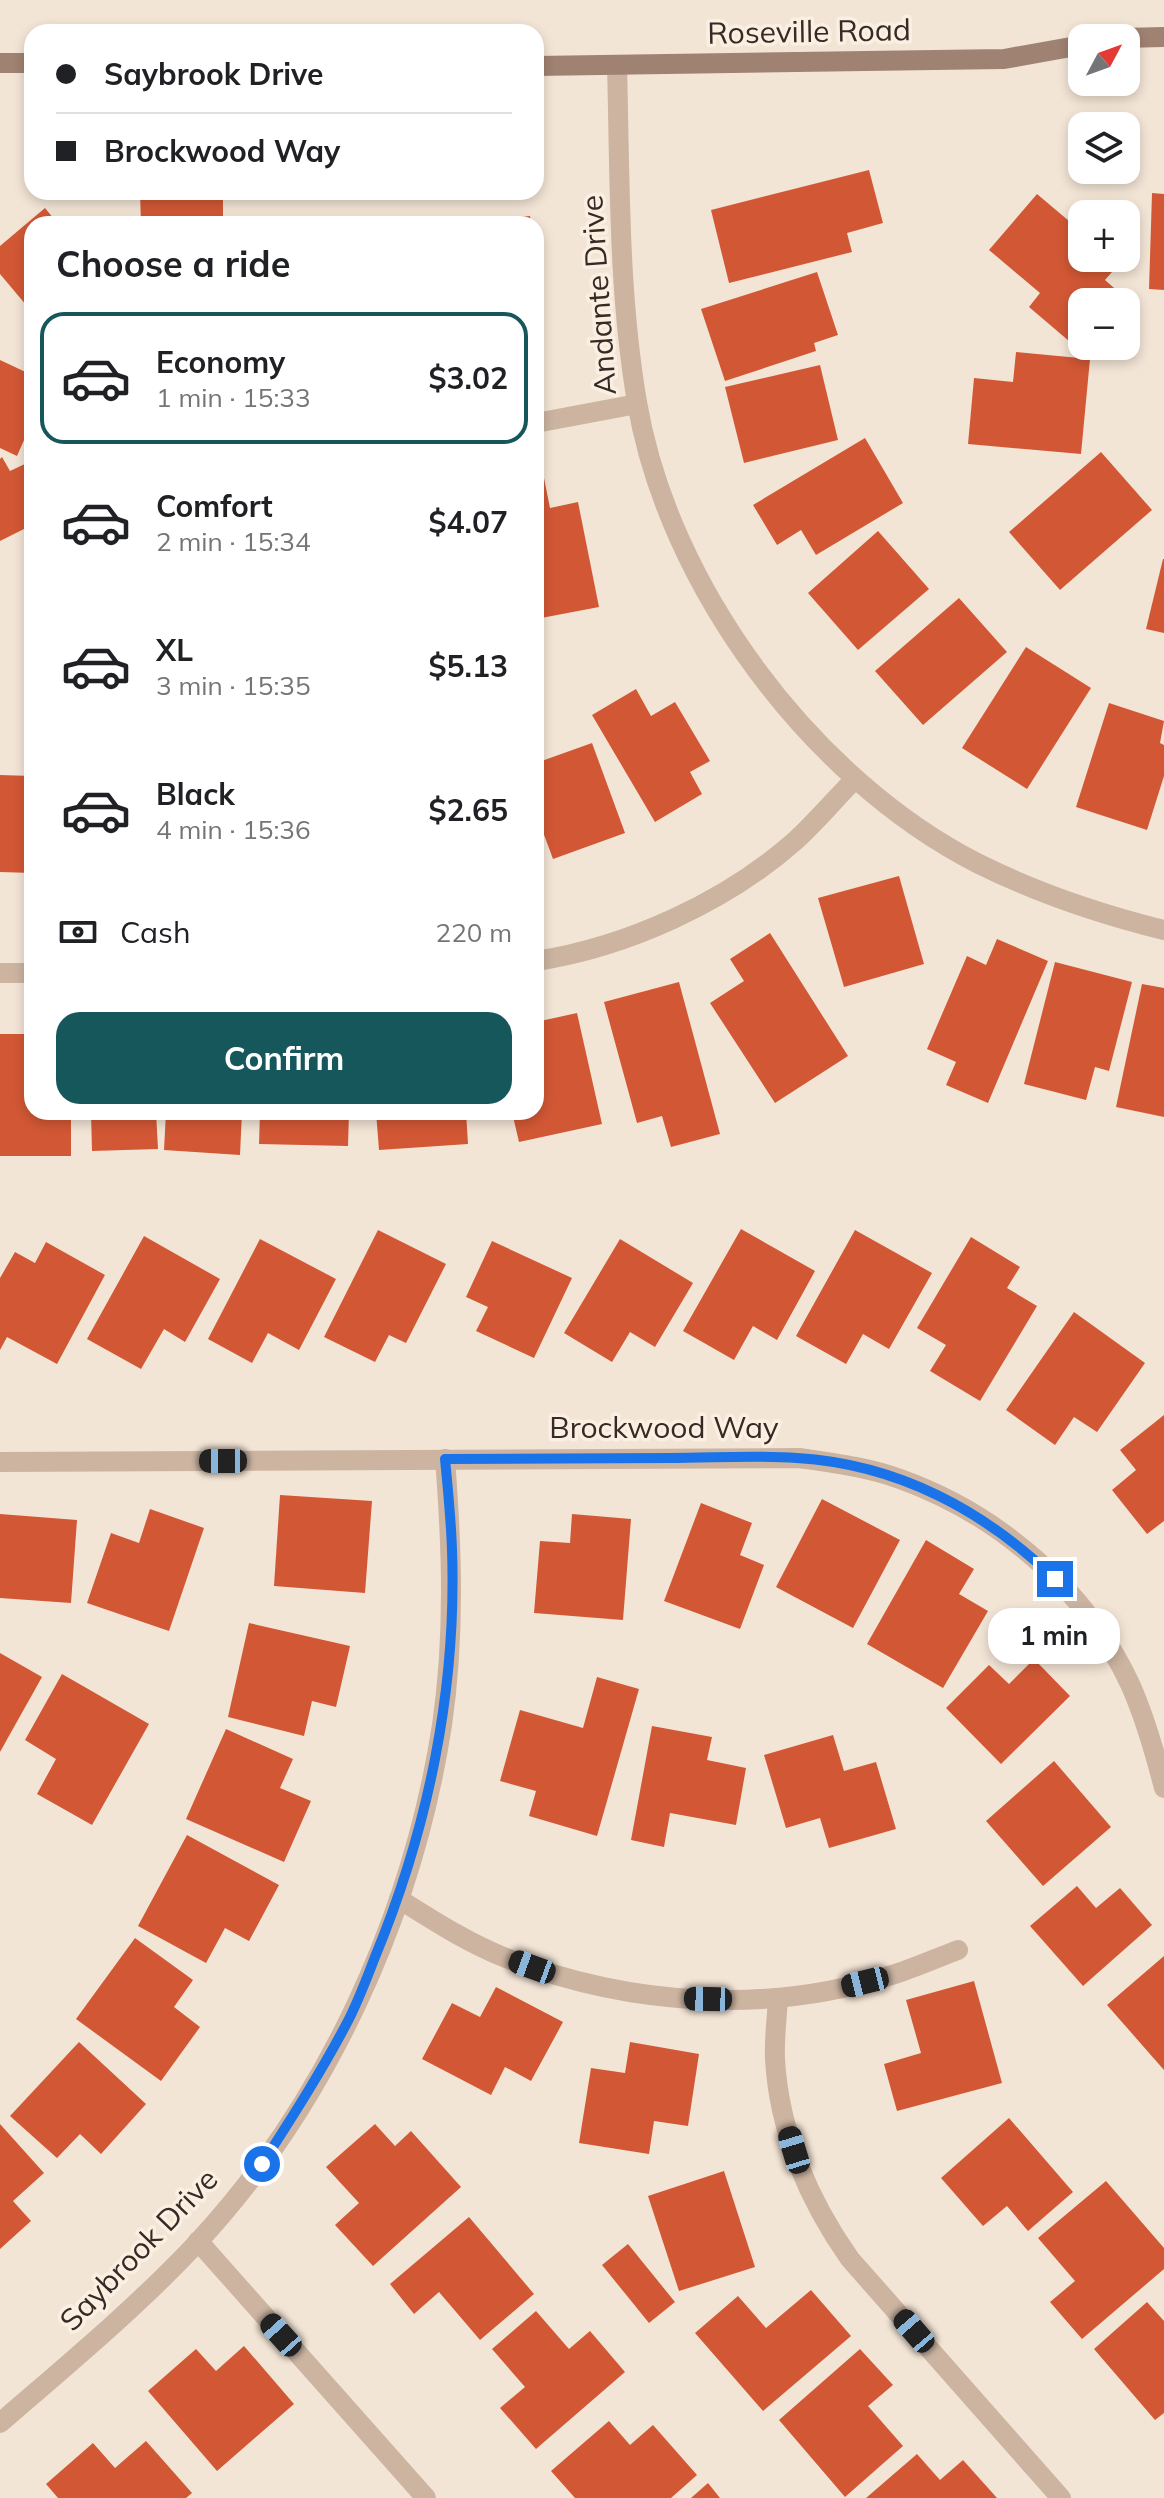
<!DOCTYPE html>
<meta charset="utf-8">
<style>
:root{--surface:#fff;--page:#f6f6f6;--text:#202124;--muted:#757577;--line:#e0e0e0;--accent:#16575b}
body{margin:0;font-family:Mulish,sans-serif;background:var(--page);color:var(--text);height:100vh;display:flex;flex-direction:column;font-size:30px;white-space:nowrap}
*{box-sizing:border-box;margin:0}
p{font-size:26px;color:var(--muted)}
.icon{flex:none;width:44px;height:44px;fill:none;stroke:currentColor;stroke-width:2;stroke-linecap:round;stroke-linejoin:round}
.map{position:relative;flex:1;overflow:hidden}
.side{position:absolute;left:24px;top:216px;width:520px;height:904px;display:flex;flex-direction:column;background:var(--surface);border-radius:24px;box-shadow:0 4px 12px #0003}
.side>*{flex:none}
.banner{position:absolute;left:24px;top:24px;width:520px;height:176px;border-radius:24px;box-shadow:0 4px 12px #0003;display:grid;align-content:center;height:176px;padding:0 32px;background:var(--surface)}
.needle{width:52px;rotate:49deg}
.controls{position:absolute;left:1068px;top:24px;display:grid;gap:16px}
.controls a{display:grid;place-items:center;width:72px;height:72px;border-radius:16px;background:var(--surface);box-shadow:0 4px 12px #0003;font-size:40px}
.end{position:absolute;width:36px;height:36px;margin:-18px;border:10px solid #1a73e8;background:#fff;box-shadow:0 0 0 4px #fff}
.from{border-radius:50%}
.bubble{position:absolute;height:56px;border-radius:24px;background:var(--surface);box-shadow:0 4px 12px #0003;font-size:26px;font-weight:700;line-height:56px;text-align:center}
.car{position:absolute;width:24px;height:48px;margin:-24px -12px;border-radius:10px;box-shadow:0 0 6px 2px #0007;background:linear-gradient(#222 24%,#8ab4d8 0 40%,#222 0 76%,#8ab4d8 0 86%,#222 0)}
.banner b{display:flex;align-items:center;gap:28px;height:76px;font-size:30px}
.banner b+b{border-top:2px solid var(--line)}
.banner i{width:20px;height:20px;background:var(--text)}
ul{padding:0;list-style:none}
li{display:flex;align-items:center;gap:24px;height:132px;margin:0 16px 12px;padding:0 16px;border:4px solid transparent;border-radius:24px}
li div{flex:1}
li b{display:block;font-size:30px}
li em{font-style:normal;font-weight:700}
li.selected{border-color:var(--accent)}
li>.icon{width:72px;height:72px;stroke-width:1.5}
h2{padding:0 32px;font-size:36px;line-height:96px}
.pay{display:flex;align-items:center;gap:20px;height:88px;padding:0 32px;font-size:30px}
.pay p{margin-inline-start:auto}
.cta{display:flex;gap:16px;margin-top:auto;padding:16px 32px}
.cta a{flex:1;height:92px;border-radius:24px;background:var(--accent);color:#fff;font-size:32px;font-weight:700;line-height:92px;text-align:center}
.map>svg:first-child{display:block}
.building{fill:#d25835}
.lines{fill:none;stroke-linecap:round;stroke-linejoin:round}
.street{stroke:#ccb4a1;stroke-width:20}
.secondary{stroke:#a08272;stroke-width:20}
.route{stroke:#1a73e8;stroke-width:10}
.labels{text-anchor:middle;stroke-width:7;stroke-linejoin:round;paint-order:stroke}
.street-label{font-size:30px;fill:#352a25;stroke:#fbefe2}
</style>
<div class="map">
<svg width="1164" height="2498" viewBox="0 0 1164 2498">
<rect width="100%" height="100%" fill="#f3e5d6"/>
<g class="building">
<path d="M869,170l14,53 -36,10 5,19 -123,31 -18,-73z"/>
<path d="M223,192v32h-82l-1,-31z"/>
<path d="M1152,193l12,1v96l-15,-1z"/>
<path d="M1037,194l45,38v26h31l6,6 -14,16 16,14 -7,8h-32v38l-6,7 -47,-40 11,-14 -51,-43z"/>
<path d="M45,208l13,16h-26v88l-32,-38v-28z"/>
<path d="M530,216l1,8h-69v-2z"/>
<rect x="361" y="220" width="78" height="4"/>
<path d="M817,272l21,63 -24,8 2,8 -91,30 -24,-72z"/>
<path d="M1016,352l74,7 -9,95 -113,-10 6,-66 39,4z"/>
<path d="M0,360l32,15v47l-15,34 -17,-8z"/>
<path d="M820,365l18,75 -94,23 -19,-76z"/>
<path d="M865,438l38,65 -87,52 -15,-25 -24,15 -24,-40z"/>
<path d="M1101,452l51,58 -92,80 -51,-58z"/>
<path d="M2,457l8,14 17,-8 5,9v53l-32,16v-82z"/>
<path d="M544,478l6,30 28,-6 21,105 -63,12v-140z"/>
<path d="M878,531l51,58 -71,61 -50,-57z"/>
<path d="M1163,559h1v74l-18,-4z"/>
<path d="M959,598l48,54 -84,73 -48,-54z"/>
<path d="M1026,647l65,41 -64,101 -65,-41z"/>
<path d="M636,689l15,27 24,-14 35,59 -20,11 12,22 -47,28 -63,-107z"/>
<path d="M1109,703l55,18 -4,22 4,2v31l-17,54 -71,-23z"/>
<path d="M592,743l33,90 -72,26 -17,-46v-50z"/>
<path d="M0,775l32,1v97l-32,-1z"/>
<path d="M899,876l25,88 -80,23 -26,-89z"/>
<path d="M770,933l78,123 -73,47 -65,-100 34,-22 -14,-22z"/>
<path d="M997,939l51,22 -60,142 -42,-18 10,-23 -29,-13 40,-93 19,9z"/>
<path d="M1055,962l77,20 -23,89 -14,-4 -9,33 -62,-16z"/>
<path d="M679,982l41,152 -49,13 -9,-31 -25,7 -33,-121z"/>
<path d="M1142,984l22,4v129l-48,-10z"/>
<path d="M577,1013l25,111 -83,18 -7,-30h24v-90z"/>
<path d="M0,1034h32v78h39v44h-71z"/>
<path d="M91,1112h65l2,37 -66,2z"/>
<path d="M166,1112h76l-2,43 -76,-5z"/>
<path d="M260,1112h89l-1,34 -89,-2z"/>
<path d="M376,1112h90l2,32 -89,6z"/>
<path d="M741,1229l74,42 -38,69 -24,-14 -19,34 -51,-29z"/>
<path d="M378,1230l68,34 -40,79 -17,-8 -14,27 -51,-25z"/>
<path d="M855,1230l77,43 -43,76 -26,-15 -17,30 -50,-28z"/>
<path d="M144,1236l76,43 -35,63 -21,-13 -23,40 -54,-30z"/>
<path d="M971,1237l49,30 -13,21 30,18 -57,95 -50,-30 16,-26 -29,-17z"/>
<path d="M260,1239l76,40 -37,71 -31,-17 -16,30 -44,-24z"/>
<path d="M620,1239l73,44 -38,64 -25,-15 -18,30 -48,-29z"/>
<path d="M492,1241l80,37 -38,80 -58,-27 12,-24 -22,-10z"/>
<path d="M46,1242l59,33 -48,89 -50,-27 -7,13v-72l15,-26 20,11z"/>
<path d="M1074,1312l71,51 -48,69 -23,-15 -19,28 -49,-35z"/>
<path d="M1164,1415v106l-17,13 -35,-44 24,-20 -16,-20z"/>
<path d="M280,1495l92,6 -7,92 -91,-7z"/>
<path d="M822,1499l78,41 -47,88 -77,-41z"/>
<path d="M701,1503l51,20 -12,32 24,10 -24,64 -76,-28z"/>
<path d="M150,1509l54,19 -35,103 -82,-28 24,-70 28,10z"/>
<path d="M0,1514l77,6 -6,83 -71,-5z"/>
<path d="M572,1514l59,5 -8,101 -89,-7 6,-72 30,2z"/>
<path d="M926,1540l48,29 -15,25 29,17 -45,77 -76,-44z"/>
<path d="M249,1623l101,23 -14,61 -24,-6 -8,35 -76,-19z"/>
<path d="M0,1653l42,24 -42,75z"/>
<path d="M1034,1659l36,37 -69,68 -55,-56 43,-43 20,19z"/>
<path d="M62,1674l87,50 -57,101 -55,-31 19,-35 -31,-19z"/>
<path d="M597,1677l42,12 -42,147 -68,-20 7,-25 -36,-10 20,-71 63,18z"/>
<path d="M652,1726l60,11 -5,23 39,8 -10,57 -66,-12 -6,34 -33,-7z"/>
<path d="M226,1729l67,30 -13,29 31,13 -27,61 -98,-43z"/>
<path d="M833,1735l11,36 32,-9 20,67 -67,19 -9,-30 -34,10 -22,-73z"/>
<path d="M1054,1761l57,66 -68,59 -57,-65z"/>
<path d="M187,1835l92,50 -30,56 -24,-13 -19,35 -68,-37z"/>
<path d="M1077,1886l19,22 24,-20 32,37 -69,61 -53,-60z"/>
<path d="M135,1938l58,42 -19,27 26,20 -39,54 -85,-62z"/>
<path d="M1164,1956v114l-57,-65z"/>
<path d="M974,1981l28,102 -105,28 -13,-47 37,-11 -15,-53z"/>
<path d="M496,1987l67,35 -32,59 -26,-14 -14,28 -69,-36 30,-56 28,14z"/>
<path d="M79,2042l67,62 -45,50 -21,-20 -23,24 -47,-42z"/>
<path d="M630,2042l69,12 -11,72 -34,-5 -5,33 -70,-11 12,-75 34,5z"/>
<path d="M1009,2118l64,74 -45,39 -21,-25 -24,20 -42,-48z"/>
<path d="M0,2124l44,49 -31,28 18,20 -31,28z"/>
<path d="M375,2124l20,22 16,-15 50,56 -88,79 -38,-41 24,-22 -33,-36z"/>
<path d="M724,2171l31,96 -76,24 -31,-95z"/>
<path d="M1106,2181l58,67v21l-82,70 -32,-37 25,-21 -37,-43z"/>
<path d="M469,2217l65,77 -54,46 -41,-48 -25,22 -24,-30z"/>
<path d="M628,2244l47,58 -26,21 -47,-58z"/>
<path d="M811,2290l40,46 -88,75 -68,-78 43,-37 28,32z"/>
<path d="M1147,2302l17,19v92l-9,7 -61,-71z"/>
<path d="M536,2311l33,38 21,-18 35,41 -89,77 -36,-41 25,-21 -33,-38z"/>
<path d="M244,2346l50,58 -77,67 -69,-80 48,-42 20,22z"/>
<path d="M860,2349l33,36 -25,21 35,40 -58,51 -66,-77z"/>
<path d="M609,2421l21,24 23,-20 44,50 -26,23h-96l-24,-27z"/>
<path d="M146,2441l46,52 -6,5h-128l-12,-14 47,-41 22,25z"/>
<path d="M917,2454l23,26 23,-20 34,38h-131z"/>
<path d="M708,2483l12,15h-29z"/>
</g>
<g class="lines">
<g class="street">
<path d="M617,65c3,112 1,226 20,337 31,184 174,376 340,461 60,30 122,51 187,67"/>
<path d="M536,423l101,-19"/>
<path d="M536,961c91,-14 190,-59 259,-120 21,-19 40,-42 60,-62"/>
<path d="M0,973h32"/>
<path d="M0,1462l799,-4c34,5 68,9 101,21 98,35 186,110 230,205 15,33 25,69 34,104"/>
<path d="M399,1899c35,22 69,44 107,59 124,48 262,57 389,16 21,-7 42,-16 63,-24"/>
<path d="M778,1998c-1,20 -4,41 -3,61 4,73 34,142 75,200l211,239"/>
<path d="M198,2241l228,257"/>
<path d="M0,2423c67,-58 136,-115 197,-180 130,-140 216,-329 245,-518 13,-89 10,-177 3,-266"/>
</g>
<g class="secondary">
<path d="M1121,38l43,-1"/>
<path d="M0,63h32"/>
<path d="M536,66l468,-7 78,-14"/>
</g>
</g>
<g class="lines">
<path class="route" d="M262,2164c31,-48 61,-95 87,-145 10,-20 18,-41 26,-62 53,-128 82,-268 77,-407 -1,-31 -4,-61 -7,-91 75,-1 150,-1 225,-1 42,0 85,-3 127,0 101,6 188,53 258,121"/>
</g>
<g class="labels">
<g class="street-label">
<text transform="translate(809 32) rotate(-1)" y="10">Roseville Road</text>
<text transform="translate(599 295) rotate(-94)" y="10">Andante Drive</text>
<text x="664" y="1438">Brockwood Way</text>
<text transform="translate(139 2250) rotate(-46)" y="10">Saybrook Drive</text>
</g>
</g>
</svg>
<div class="controls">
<a><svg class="needle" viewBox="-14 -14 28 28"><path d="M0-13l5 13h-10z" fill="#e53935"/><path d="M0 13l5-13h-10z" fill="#757577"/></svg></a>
<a><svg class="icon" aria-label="layers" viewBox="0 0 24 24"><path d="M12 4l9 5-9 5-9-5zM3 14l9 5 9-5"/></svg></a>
<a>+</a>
<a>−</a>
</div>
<i class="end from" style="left:262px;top:2164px"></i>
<i class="end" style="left:1055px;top:1579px"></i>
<div class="bubble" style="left:988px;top:1608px;width:132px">1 min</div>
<i class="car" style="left:223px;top:1461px;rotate:270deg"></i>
<i class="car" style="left:532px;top:1967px;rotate:290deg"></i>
<i class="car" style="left:865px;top:1982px;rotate:256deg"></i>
<i class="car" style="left:708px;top:1999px;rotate:271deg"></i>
<i class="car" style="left:794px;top:2150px;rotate:343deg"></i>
<i class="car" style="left:914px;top:2331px;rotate:319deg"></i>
<i class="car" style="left:281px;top:2335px;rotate:318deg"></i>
<div class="banner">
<b><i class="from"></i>Saybrook Drive</b>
<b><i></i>Brockwood Way</b>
</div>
<section class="side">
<h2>Choose a ride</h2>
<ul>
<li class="selected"><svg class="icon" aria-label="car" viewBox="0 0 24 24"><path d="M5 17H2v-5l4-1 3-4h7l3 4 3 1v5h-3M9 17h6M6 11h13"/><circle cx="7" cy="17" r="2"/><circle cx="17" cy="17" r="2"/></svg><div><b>Economy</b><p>1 min · 15:33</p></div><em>$3.02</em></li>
<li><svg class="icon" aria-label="car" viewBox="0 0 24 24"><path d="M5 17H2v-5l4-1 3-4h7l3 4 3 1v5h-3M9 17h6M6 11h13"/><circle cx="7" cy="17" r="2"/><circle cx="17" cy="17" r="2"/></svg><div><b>Comfort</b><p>2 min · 15:34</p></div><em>$4.07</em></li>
<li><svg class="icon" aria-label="car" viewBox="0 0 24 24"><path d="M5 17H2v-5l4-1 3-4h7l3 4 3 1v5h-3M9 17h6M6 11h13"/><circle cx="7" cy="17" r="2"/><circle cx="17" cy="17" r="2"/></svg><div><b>XL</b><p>3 min · 15:35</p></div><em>$5.13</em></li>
<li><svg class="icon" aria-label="car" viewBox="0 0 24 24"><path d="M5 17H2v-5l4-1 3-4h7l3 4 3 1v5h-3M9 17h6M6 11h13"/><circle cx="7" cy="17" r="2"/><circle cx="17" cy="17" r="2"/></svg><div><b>Black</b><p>4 min · 15:36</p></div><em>$2.65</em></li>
</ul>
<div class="pay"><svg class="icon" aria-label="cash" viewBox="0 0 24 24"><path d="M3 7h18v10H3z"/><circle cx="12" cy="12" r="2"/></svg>Cash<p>220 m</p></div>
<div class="cta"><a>Confirm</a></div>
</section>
</div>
